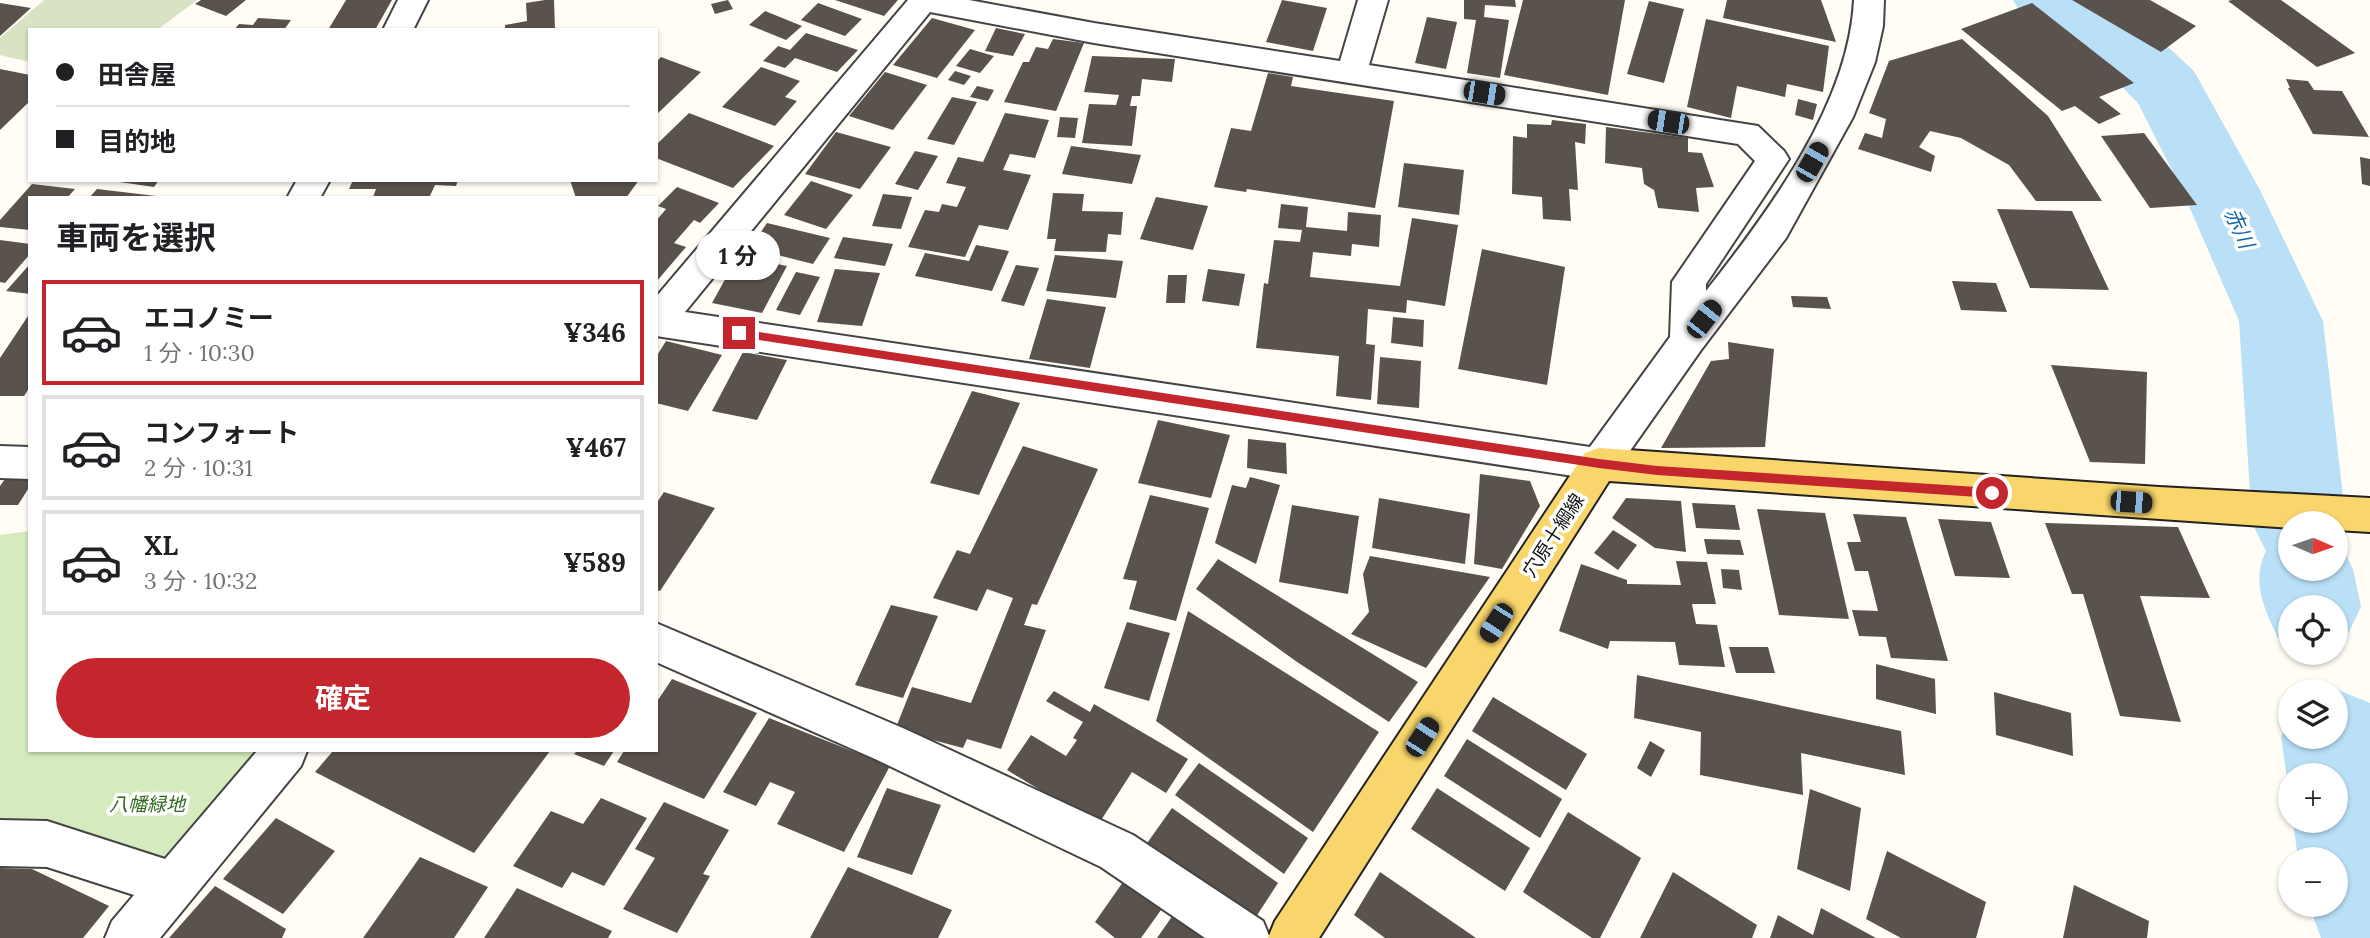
<!DOCTYPE html>
<html lang="ja">
<meta charset="utf-8">
<style>
:root{--surface:#fff;--page:#f2f2f2;--text:#202124;--muted:#757577;--line:#e0e0e0;--accent:#c4262e}
body{margin:0;font-family:Lora,"Noto Sans JP",serif;background:var(--page);color:var(--text);height:100vh;display:flex;flex-direction:column;font-size:26px;white-space:nowrap}
*{box-sizing:border-box;margin:0}
p{font-size:23px;color:var(--muted)}
.icon{flex:none;width:38px;height:38px;fill:none;stroke:currentColor;stroke-width:2;stroke-linecap:round;stroke-linejoin:round}
.map{position:relative;flex:1;overflow:hidden}
.drawer{position:absolute;left:28px;top:196px;width:630px;height:556px;display:flex;flex-direction:column;background:var(--surface);border-radius:0px;box-shadow:0 2px 5px #0004}
.drawer>*{flex:none}
.top-card{position:absolute;left:28px;top:28px;width:630px;height:154px;border-radius:0px;box-shadow:0 2px 5px #0004;display:grid;align-content:center;height:154px;padding:0 28px;background:var(--surface)}
.needle{width:46px;rotate:92deg}
.fabs{position:absolute;left:2278px;top:511px;display:grid;gap:14px}
.fabs a{display:grid;place-items:center;width:70px;height:70px;border-radius:50%;background:var(--surface);box-shadow:0 2px 5px #0004;font-size:35px}
.end{position:absolute;width:32px;height:32px;margin:-16px;border:9px solid #c4262e;background:#fff;box-shadow:0 0 0 4px #fff}
.from{border-radius:50%}
.bubble{position:absolute;height:49px;border-radius:24px;background:var(--surface);box-shadow:0 2px 5px #0004;font-size:23px;font-weight:700;line-height:49px;text-align:center}
.car{position:absolute;width:21px;height:42px;margin:-21px -10px;border-radius:9px;box-shadow:0 0 5px 2px #0007;background:linear-gradient(#222 24%,#8ab4d8 0 40%,#222 0 76%,#8ab4d8 0 86%,#222 0)}
.top-card b{display:flex;align-items:center;gap:24px;height:66px;font-size:26px}
.top-card b+b{border-top:2px solid var(--line)}
.top-card i{width:18px;height:18px;background:var(--text)}
ul{padding:0;list-style:none}
li{display:flex;align-items:center;gap:21px;height:105px;margin:0 14px 10px;padding:0 14px;border:4px solid var(--line);border-radius:0px}
li div{flex:1}
li b{display:block;font-size:26px}
li em{font-style:normal;font-weight:700}
li.selected{border-color:var(--accent)}
li>.icon{width:63px;height:63px;stroke-width:1.5}
h2{padding:0 28px;font-size:32px;line-height:84px}
.cta{display:flex;gap:14px;margin-top:auto;padding:14px 28px}
.cta a{flex:1;height:80px;border-radius:42px;background:var(--accent);color:#fff;font-size:28px;font-weight:700;line-height:80px;text-align:center}
.map>svg:first-child{display:block}
.green{fill:#d5ebbd}
.cemetery{fill:#d9e3c4}
.lines{fill:none;stroke-linecap:round;stroke-linejoin:round}
.river{fill:#b9e0f7;fill-rule:evenodd}
.building{fill:#5a524d}
.minor-casing{stroke:#444;stroke-width:4}
.major-casing{stroke:#222;stroke-width:4}
.minor{fill:#fff;fill-rule:evenodd}
.major{fill:#f9d66b;fill-rule:evenodd}
.route{fill:#c4262e}
.labels{text-anchor:middle;stroke-width:7;stroke-linejoin:round;paint-order:stroke}
.street-label{font-size:19px;fill:#111;stroke:#fff}
.park-label{font-size:19px;font-style:italic;fill:#2f6b1f;stroke:#fff}
.water-label{font-size:21px;font-style:italic;fill:#1768a6;stroke:#fff}
</style>
<div class="map">
<svg width="2370" height="938" viewBox="0 0 2370 938">
<rect width="100%" height="100%" fill="#fffdf5"/>
<path class="green" d="M30,531v220h230l-92,114 -168,-34v-296z"/>
<path class="cemetery" d="M44,0h153l-40,30h-127v32l-30,-7v-17z"/>
<g class="lines">
<g class="river">
<path d="M2013,0h84l71,47 26,24 66,119 63,131 23,202 -8,16 15,30 8,38 -15,31 -10,4v-35h-45v36l-13,-5c-14,-30 -27,-56 -12,-87l-14,-28 -13,-202 -57,-131 -44,-87 -22,-22 -93,-65zM2291,523h45v46h-45z"/>
<path d="M2333,688l37,15v235h-49l-12,-33h27v-46h-38l-5,-38h43v-46h-45v32l-10,-70 10,-21v21h45v-46h-11z"/>
</g>
</g>
<g class="building">
<path d="M201,0h45l-20,16 -31,-12z"/>
<path d="M346,0h46l-17,30h-47z"/>
<path d="M545,0h9l1,30h-50v-5l22,-4 -1,-18z"/>
<path d="M728,0l5,9 -18,5 -4,-10z"/>
<path d="M835,0h63l-14,16z"/>
<path d="M1282,0l45,8 -14,43 -47,-9z"/>
<path d="M1464,0h51l1,7 -31,-2 -1,12 25,3 -9,58 -33,-5 9,-53 -12,-1z"/>
<path d="M1523,0h102l-17,95 -104,-20z"/>
<path d="M1727,0h94l15,42 -113,-24z"/>
<path d="M2072,0h78l46,26 -35,26z"/>
<path d="M2232,0h49l74,53 -38,14 -89,-66z"/>
<path d="M1649,1l35,8 -20,74 -37,-9z"/>
<path d="M0,3l31,5 -31,28z"/>
<path d="M818,3l44,16 -17,17 -44,-16z"/>
<path d="M2032,3l102,80 -35,14 22,17 -22,10 -24,-18 -13,5 -101,-82z"/>
<path d="M765,11l37,15 -16,14 -37,-15z"/>
<path d="M1427,17l30,5 -11,47 -31,-6z"/>
<path d="M258,18l33,2 -7,10h-50l5,-6 14,1z"/>
<path d="M932,18l43,12 -38,48 -44,-13z"/>
<path d="M1706,19l123,27 -6,46 -36,-8 -2,13 -48,-11 -6,32 -44,-11z"/>
<path d="M996,28l29,6 -12,22 -28,-5z"/>
<path d="M806,33l52,17 -21,22 -42,-14 -10,10 -22,-7 15,-15 12,4z"/>
<path d="M1053,39l31,4 -28,68 -52,-9 19,-40h6l7,-15 12,2z"/>
<path d="M1962,39l86,77 54,85h-66l-27,-36 -48,-27 -31,-7 -11,16 16,9 -4,16 -73,-23 7,-16 17,5 4,-19 -17,-6 20,-52z"/>
<path d="M970,49l24,7 -14,17 -24,-7z"/>
<path d="M1092,56l83,3 -3,23 -30,-3 -2,17h-8l-2,10h7l-5,40 -50,-3 7,-39 27,1 3,-10 -35,-3z"/>
<path d="M661,57l40,15 -45,43v-53z"/>
<path d="M761,67l39,14 -15,16 12,4 -22,25 -53,-19z"/>
<path d="M0,69l30,6v26l-30,29z"/>
<path d="M955,71l16,5 -7,9 -16,-5z"/>
<path d="M885,72l42,13 -34,45 -44,-14z"/>
<path d="M1268,73l25,4 -2,9 103,15 -19,107 -128,-19 -1,3 -32,-5 17,-59 20,3z"/>
<path d="M2286,79l22,2 6,9 28,1 27,46 -56,-3 -25,-46h2z"/>
<path d="M977,86l17,4 -6,11 -18,-4z"/>
<path d="M952,97l25,5 -23,43 -27,-6z"/>
<path d="M1798,99l19,5 -4,16 -18,-5z"/>
<path d="M689,113l85,33 -41,42 -77,-30v-13z"/>
<path d="M1005,113l44,7 -14,38 -25,-4 -7,16 28,5 -23,55 -29,-5 -14,32 -57,-10 17,-37 14,2 3,-8 15,3 9,-20 -20,-4 12,-26 25,5z"/>
<path d="M1060,117l18,1 -3,20 -18,-1z"/>
<path d="M1552,120l34,4 -1,20 -10,-2 3,48 -9,-1 2,32 -28,-2 -1,-22 -30,-3 1,-58 14,2v-14l24,1z"/>
<path d="M1606,127l82,11v14l14,1 12,34 -18,1 3,24 -41,-4 -4,-18 -10,-6 -2,-16 -37,-5z"/>
<path d="M836,132l55,15 -31,42 -55,-15z"/>
<path d="M2144,133l53,72 -47,3 -49,-72z"/>
<path d="M1071,146l70,9 -9,29 -70,-10z"/>
<path d="M915,151l23,5 -20,34 -23,-6z"/>
<path d="M2360,157l10,2v27l-8,-2z"/>
<path d="M1404,163l60,7 -5,45 -61,-8z"/>
<path d="M106,180h53l-5,7z"/>
<path d="M353,180h105l-2,6 -21,-1 -6,13 -56,-1 3,-8h-27z"/>
<path d="M570,180h69l-13,18h-50z"/>
<path d="M811,181l42,14 -27,34 -42,-14z"/>
<path d="M32,184l43,5 -8,9h-37v32l-30,-3v-7z"/>
<path d="M677,187l42,16 -19,20 -6,-3 -20,23 12,4 -30,35v-61l10,-12 -8,-3z"/>
<path d="M97,189l59,7v2h-67z"/>
<path d="M1053,193l31,1 -2,17 41,1 -2,23 -13,-1 -2,18 -52,-1 2,-12h-9z"/>
<path d="M883,194l29,3 -11,32 -29,-3z"/>
<path d="M1156,197l52,9 -15,44 -53,-11z"/>
<path d="M1281,204l27,3 -2,20 41,4 1,-19 33,3 -2,32 -27,-3 -1,12 -38,-4 -3,25 90,9 12,-68 46,7 -13,81 -38,-6 -1,13 -38,-4 -2,35 9,1 -4,55 -35,-4 3,-40 -83,-8 8,-65 4,1 6,-44 26,2 2,-12 -24,-2z"/>
<path d="M1997,209l75,2 37,79 -79,-2z"/>
<path d="M767,223l63,15 -17,26 -63,-16z"/>
<path d="M843,237l50,7 -8,22 -51,-8z"/>
<path d="M0,240l30,4v10l-25,29 -5,-1z"/>
<path d="M976,245l33,6 -17,40 -77,-15 10,-23 44,8z"/>
<path d="M1482,249l83,18 -18,118 -89,-16z"/>
<path d="M1055,255l68,6 -7,37 -70,-7z"/>
<path d="M738,256l49,10 -25,47 -50,-10z"/>
<path d="M30,264v30l-24,-3z"/>
<path d="M1016,265l23,3 -15,38 -23,-5z"/>
<path d="M835,269l45,4 -18,53 -45,-4z"/>
<path d="M1208,269l37,5 -6,32 -37,-5z"/>
<path d="M796,272l24,5 -20,38 -24,-5z"/>
<path d="M1168,275h19l-2,28h-19z"/>
<path d="M1952,281l44,2 11,29 -46,-2z"/>
<path d="M1791,296l36,1 4,12 -38,-2z"/>
<path d="M1047,299l59,8 -16,61 -61,-9z"/>
<path d="M30,313v74l-6,9h-24v-38z"/>
<path d="M1393,317l31,3 -1,27 -32,-4z"/>
<path d="M666,341l56,14 -34,56 -32,-8v-46z"/>
<path d="M1728,342l46,7 -9,98 -104,1 50,-87 18,-2z"/>
<path d="M743,352l44,8 -30,60 -45,-9z"/>
<path d="M1380,357l41,4 -2,47 -42,-4z"/>
<path d="M2051,365l96,7 -2,92 -55,-2z"/>
<path d="M972,391l48,12 -41,92 -49,-12z"/>
<path d="M1158,420l72,15 -19,63 -73,-15z"/>
<path d="M1248,439l38,4 1,31 -40,-6z"/>
<path d="M1023,446l75,23 -61,136 -5,-1 -8,21 22,5 -45,119 -34,-10 -4,9 -68,-18 17,-43 59,16 42,-105 -26,-9 -10,22 -44,-13 24,-48 13,4z"/>
<path d="M1480,474l50,7 10,25 -38,63 -28,-5z"/>
<path d="M1250,477l30,8 -24,79 -41,-21 17,-58 14,3z"/>
<path d="M5,479l25,1v6l-12,19h-18v-19z"/>
<path d="M664,492l51,16 -55,83 -4,-1v-86z"/>
<path d="M1150,495l59,13 -33,113 -47,-12 8,-28 -14,-2z"/>
<path d="M1379,498l91,16 -5,50 -93,-16z"/>
<path d="M1626,498l55,3 5,51 -31,-4 -43,-30z"/>
<path d="M1692,503l43,2 5,25 -44,-2z"/>
<path d="M1292,505l67,11 -11,78 -69,-12z"/>
<path d="M1757,509l68,4 24,106 -70,-4z"/>
<path d="M1853,514l53,3 42,144 -57,-3 -5,-21 -27,-1 -7,-26 26,1 -10,-40h-13l-8,-29h14z"/>
<path d="M1938,519l53,3 19,56 -55,-2z"/>
<path d="M2045,523l133,4 32,71 -70,-2 41,126 -61,-6 -37,-122h-11z"/>
<path d="M1613,530l24,15 -19,25 -24,-17z"/>
<path d="M1704,539l36,1 4,15 -37,-1z"/>
<path d="M1370,556l120,21 -64,91 -75,-34 18,-22 -6,-38z"/>
<path d="M1218,559l200,123 -29,40 -92,-60 -101,-73z"/>
<path d="M1676,561l31,1 9,42h-24l4,20 21,1 8,42 -46,-2 -4,-23 -65,-1 -2,8 -49,-18 22,-67 46,16v4l54,1z"/>
<path d="M1721,569l18,1 3,20 -19,-2z"/>
<path d="M891,605l47,11 -35,82 -48,-13z"/>
<path d="M1188,611l191,121 -66,100 -157,-111z"/>
<path d="M1127,622l43,11 -21,68 -45,-13z"/>
<path d="M1729,647h39l7,26h-39z"/>
<path d="M1876,664l59,15 1,35 -60,-15z"/>
<path d="M1637,675l264,56 4,44 -104,-22 2,42 -103,-20 1,-43 -67,-14z"/>
<path d="M672,679l85,34 -53,86 -87,-37 7,-11h32v-48z"/>
<path d="M1054,691l36,21 4,-8 94,55 -22,34 -34,-21 -34,53 -91,-55 24,-35 35,21 11,-16 -4,-2 10,-16 -37,-21z"/>
<path d="M1994,692l77,21 2,43 -77,-21z"/>
<path d="M1493,697l94,57 -21,36 -94,-59z"/>
<path d="M769,718l121,48 -46,86 -67,-28 18,-32 -25,-10 -14,24 -33,-14z"/>
<path d="M1467,739l95,60 -22,39 -96,-62z"/>
<path d="M1650,741l15,9 -14,27 -14,-9z"/>
<path d="M333,751h217l-76,102 -159,-81z"/>
<path d="M577,751h37l-10,15 -30,-12z"/>
<path d="M1199,763l109,75 -24,36 -109,-79z"/>
<path d="M887,788l54,17 -29,70 -55,-18z"/>
<path d="M1437,788l93,60 -25,43 -94,-62z"/>
<path d="M1810,789l51,19 -11,83 -53,-22z"/>
<path d="M601,798l46,20 -43,68 -32,-14 -10,16 -49,-22 38,-55 32,13z"/>
<path d="M664,802l65,28 -26,44 7,2 -33,57 -54,-24 32,-51 -20,-9z"/>
<path d="M1172,808l106,75 -26,40 -107,-77z"/>
<path d="M1568,812l73,46 -41,80h-8l-69,-46z"/>
<path d="M276,818l59,33 -52,63 -60,-35z"/>
<path d="M1887,851l99,51 -10,36h-75l-35,-19z"/>
<path d="M420,857l68,30 -34,51h-91z"/>
<path d="M848,867l104,43 -14,28h-128z"/>
<path d="M0,868l32,1 77,37 -26,32h-83z"/>
<path d="M1380,872l96,66h-91l-31,-23z"/>
<path d="M1673,872l84,53 -5,13h-112z"/>
<path d="M1123,882l38,28 -20,28h-26l-20,-16z"/>
<path d="M2074,885l75,36 -2,17h-84z"/>
<path d="M215,886l71,43 -4,9h-113z"/>
<path d="M517,888l95,43 -4,7h-124z"/>
<path d="M1821,908l55,30h-106l8,-23 35,20z"/>
<path d="M1173,915l30,23h-46z"/>
</g>
<g class="lines">
<g class="minor-casing">
<g id="minor">
<path d="M398,0h30l-15,30h-30z"/>
<path d="M908,0h61l125,23 246,38 18,-61h30l-19,65 389,61 26,25 5,8 -83,125v7c63,-80 143,-187 148,-291h30l-1,26 -8,36 -22,55 -67,121 -85,112 -88,125 -14,5 -943,-144v-39zM930,12l164,31 644,101 17,17 -83,121 -2,55 -80,110 -905,-135z"/>
<path d="M297,180h33l-10,18h-33z"/>
<path d="M0,446l30,1v32l-30,-1z"/>
<path d="M656,623l249,106 228,106 130,86 7,17h-65l-104,-71 -226,-108 -219,-97z"/>
<path d="M257,751h50l-6,15 -141,172h-55l7,-17 22,-26 -87,-28 -47,-1v-46l47,1 118,38z"/>
</g>
</g>
<g class="major-casing">
<path id="major" d="M1599,448l560,39 211,11v34l-34,-2v-7h-45v5l-682,-47 -290,457h-51l7,-17 310,-468z"/>
</g>
<use href="#minor" class="minor"/>
<use href="#major" class="major"/>
</g>
<path class="route" d="M739,329l860,130 58,7 335,22 5,5 -5,5 -335,-23 -58,-7 -860,-131 -5,-4z"/>
<g class="labels">
<g class="street-label">
<text transform="translate(1553 535) rotate(-57)" y="7">穴原十綱線</text>
</g>
<g class="park-label">
<text x="147" y="811">八幡緑地</text>
</g>
<g class="water-label">
<text transform="translate(2239 228) rotate(66)" y="7">赤川</text>
</g>
</g>
</svg>
<div class="fabs">
<a><svg class="needle" viewBox="-14 -14 28 28"><path d="M0-13l5 13h-10z" fill="#e53935"/><path d="M0 13l5-13h-10z" fill="#757577"/></svg></a>
<a><svg class="icon" aria-label="locate" viewBox="0 0 24 24"><circle cx="12" cy="12" r="6"/><path d="M12 2v4M12 18v4M2 12h4M18 12h4"/></svg></a>
<a><svg class="icon" aria-label="layers" viewBox="0 0 24 24"><path d="M12 4l9 5-9 5-9-5zM3 14l9 5 9-5"/></svg></a>
<a>+</a>
<a>−</a>
</div>
<i class="end from" style="left:1992px;top:493px"></i>
<i class="end" style="left:739px;top:333px"></i>
<div class="bubble" style="left:696px;top:231px;width:84px">1 分</div>
<i class="car" style="left:1484px;top:93px;rotate:99deg"></i>
<i class="car" style="left:1668px;top:122px;rotate:279deg"></i>
<i class="car" style="left:1812px;top:162px;rotate:30deg"></i>
<i class="car" style="left:1704px;top:319px;rotate:38deg"></i>
<i class="car" style="left:2131px;top:502px;rotate:94deg"></i>
<i class="car" style="left:1496px;top:623px;rotate:213deg"></i>
<i class="car" style="left:1422px;top:737px;rotate:33deg"></i>
<div class="top-card">
<b><i class="from"></i>田舎屋</b>
<b><i></i>目的地</b>
</div>
<section class="drawer">
<h2>車両を選択</h2>
<ul>
<li class="selected"><svg class="icon" aria-label="car" viewBox="0 0 24 24"><path d="M5 17H2v-5l4-1 3-4h7l3 4 3 1v5h-3M9 17h6M6 11h13"/><circle cx="7" cy="17" r="2"/><circle cx="17" cy="17" r="2"/></svg><div><b>エコノミー</b><p>1 分 · 10:30</p></div><em>¥346</em></li>
<li><svg class="icon" aria-label="car" viewBox="0 0 24 24"><path d="M5 17H2v-5l4-1 3-4h7l3 4 3 1v5h-3M9 17h6M6 11h13"/><circle cx="7" cy="17" r="2"/><circle cx="17" cy="17" r="2"/></svg><div><b>コンフォート</b><p>2 分 · 10:31</p></div><em>¥467</em></li>
<li><svg class="icon" aria-label="car" viewBox="0 0 24 24"><path d="M5 17H2v-5l4-1 3-4h7l3 4 3 1v5h-3M9 17h6M6 11h13"/><circle cx="7" cy="17" r="2"/><circle cx="17" cy="17" r="2"/></svg><div><b>XL</b><p>3 分 · 10:32</p></div><em>¥589</em></li>
</ul>
<div class="cta"><a>確定</a></div>
</section>
</div>
